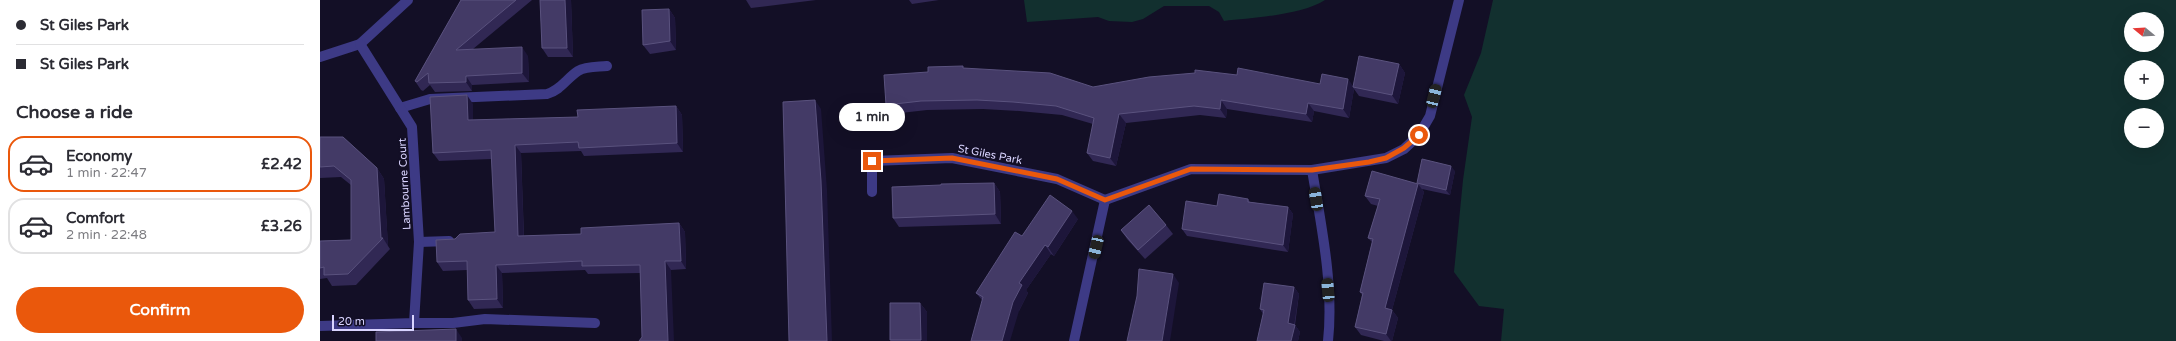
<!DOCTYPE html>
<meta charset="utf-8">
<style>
:root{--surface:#fff;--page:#f7f7f7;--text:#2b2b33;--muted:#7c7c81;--line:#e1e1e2;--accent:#ea580c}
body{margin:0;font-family:"Varela Round",sans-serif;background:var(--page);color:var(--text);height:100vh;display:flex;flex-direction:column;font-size:15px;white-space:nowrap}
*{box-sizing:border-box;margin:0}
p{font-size:13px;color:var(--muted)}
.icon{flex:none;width:22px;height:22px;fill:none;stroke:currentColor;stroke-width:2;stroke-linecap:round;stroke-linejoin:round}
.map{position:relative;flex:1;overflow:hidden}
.drawer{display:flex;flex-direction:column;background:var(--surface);width:320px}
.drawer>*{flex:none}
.top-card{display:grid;align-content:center;height:88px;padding:0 16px;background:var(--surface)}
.needle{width:26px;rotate:288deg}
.buttons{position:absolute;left:1804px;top:12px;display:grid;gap:8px}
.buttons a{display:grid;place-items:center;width:40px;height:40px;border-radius:50%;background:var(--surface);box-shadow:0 4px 16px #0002;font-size:20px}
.scale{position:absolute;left:12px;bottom:10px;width:82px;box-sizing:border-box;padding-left:4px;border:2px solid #d9d4ff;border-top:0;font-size:11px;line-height:14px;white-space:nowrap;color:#d9d4ff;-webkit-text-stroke:3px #130f26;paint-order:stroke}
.end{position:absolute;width:18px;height:18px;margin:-9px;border:5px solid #ea580c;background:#fff;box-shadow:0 0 0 2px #fff}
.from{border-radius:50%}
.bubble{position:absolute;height:28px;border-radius:14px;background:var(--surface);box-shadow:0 4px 16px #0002;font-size:13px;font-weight:700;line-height:28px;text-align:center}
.car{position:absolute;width:12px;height:24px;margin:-12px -6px;border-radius:5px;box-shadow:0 0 3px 1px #0007;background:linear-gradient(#222 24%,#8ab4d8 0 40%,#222 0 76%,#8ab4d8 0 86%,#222 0)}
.top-card b{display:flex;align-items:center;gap:14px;height:38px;font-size:15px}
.top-card b+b{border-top:1px solid var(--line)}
.top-card i{width:10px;height:10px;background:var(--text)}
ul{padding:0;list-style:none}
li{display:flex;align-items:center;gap:12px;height:56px;margin:0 8px 6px;padding:0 8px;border:2px solid var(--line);border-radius:16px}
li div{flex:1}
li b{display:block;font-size:15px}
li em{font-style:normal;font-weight:700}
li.active{border-color:var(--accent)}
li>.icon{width:36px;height:36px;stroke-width:1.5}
h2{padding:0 16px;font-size:18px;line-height:48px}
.action{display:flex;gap:8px;margin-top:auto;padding:8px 16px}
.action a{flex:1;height:46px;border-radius:24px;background:var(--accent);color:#fff;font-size:16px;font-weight:700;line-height:46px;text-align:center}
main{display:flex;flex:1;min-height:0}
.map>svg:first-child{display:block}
.green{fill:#12302f;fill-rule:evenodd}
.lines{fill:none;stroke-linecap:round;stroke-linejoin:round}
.lane{stroke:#3d3a85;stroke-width:10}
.street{stroke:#3d3a85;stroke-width:10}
.wall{fill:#312854}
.shaded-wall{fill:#1d163a}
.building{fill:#433a66;stroke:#5a527e}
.route{stroke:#ea580c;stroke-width:5}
.labels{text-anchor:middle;stroke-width:4;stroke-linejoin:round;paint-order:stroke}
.street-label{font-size:11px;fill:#d9d4ff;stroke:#130f26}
</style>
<main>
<section class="drawer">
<div class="top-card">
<b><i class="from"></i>St Giles Park</b>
<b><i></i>St Giles Park</b>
</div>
<h2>Choose a ride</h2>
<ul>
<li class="active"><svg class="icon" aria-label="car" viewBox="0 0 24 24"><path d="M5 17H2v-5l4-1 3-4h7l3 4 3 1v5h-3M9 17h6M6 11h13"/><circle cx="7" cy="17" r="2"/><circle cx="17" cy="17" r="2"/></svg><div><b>Economy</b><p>1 min · 22:47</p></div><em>£2.42</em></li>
<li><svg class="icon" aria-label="car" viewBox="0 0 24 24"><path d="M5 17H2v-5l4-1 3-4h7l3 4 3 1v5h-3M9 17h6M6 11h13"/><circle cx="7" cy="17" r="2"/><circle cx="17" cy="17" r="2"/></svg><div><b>Comfort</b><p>2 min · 22:48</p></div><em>£3.26</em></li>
</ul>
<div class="action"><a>Confirm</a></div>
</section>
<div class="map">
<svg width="1856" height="341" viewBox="0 0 1856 341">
<rect width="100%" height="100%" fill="#130f26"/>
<g class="green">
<path d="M704,0h301c-23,15 -74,18 -101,21l-5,-9 -10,-6h-45l-21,13 -11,3 -23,-1 -11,-4 -71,5z"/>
<path d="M1173,0h683v341h-675l3,-32 -25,-3 -25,-34 9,-92 9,-63 -8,-22 17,-42zM1811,19h26v26h-26zM1811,67h26v26h-26zM1811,115h26v26h-26z"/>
</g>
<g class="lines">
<g class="lane">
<path d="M80,108l30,-9 117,-5c14,-4 20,-16 31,-23 8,-5 19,-4 29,-5"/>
<path d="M133,323l32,-4 110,4"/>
</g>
<g class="street">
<path d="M0,57l40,-13 48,-44"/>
<path d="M992,170c9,54 22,116 16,171"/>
<path d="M552,192v-31l80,-3 105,21 48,21 -31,141"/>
<path d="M785,200l86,-31 121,1 74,-12 18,-9 15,-14 11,-19 29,-116"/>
<path d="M99,242l30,-1"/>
<path d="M94,323h39"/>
<path d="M0,326l94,-3 5,-81 -7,-115 -52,-83"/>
</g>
</g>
<g class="wall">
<path d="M141,0h71l-59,49 55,7 1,26 -57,3v6l-37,1 -5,-7 -7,6 -2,-1 -6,-9z"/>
<path d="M220,0h31l2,57h-25l-6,-9z"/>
<path d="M426,0h70l-65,8z"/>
<path d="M589,0h30l-27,4z"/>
<path d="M349,9l6,9 1,32 -26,4 -7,-9z"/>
<path d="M1079,64l6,9 -7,31 -39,-8 -5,-7 -5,29 -35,-7 -2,11 -85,-13 -1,9 -26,-3 -74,8 -10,43 -23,-5 -6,-8 6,-29 -31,-9 -43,-4 -36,-2 -56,1 -35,4 -6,-9 78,-37 129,19 227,-3 33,2z"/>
<path d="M153,104v16l105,-3 98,-11 6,9 1,37 -99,4 -3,-5 -60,2 3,83 57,-2 98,-11 6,9 1,37 -15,1 -29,67 -2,-64 -52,1 -3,-4 -83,3 1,35 -29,1 -6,-9 -1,-30 -24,1 -6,-9 18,-23 40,-7 -3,-73 -53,2 -6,-8z"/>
<path d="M0,137l57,31 7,11 4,67 2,3 -34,36 -24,1 -5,-8 -7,1v-38l31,-1v-55l-10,-8 -21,1z"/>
<path d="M1135,171l-5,24 -28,-6 2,3 -32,118 6,8 -6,23h-8l-23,-6 -6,-8 7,-32 -2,-3 12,-50 -4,-4 10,-32 -7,-2 -6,-8 52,-12z"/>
<path d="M674,183l6,9 1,32 -102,3 -6,-9 48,-33z"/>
<path d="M928,199l2,3 38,5 5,7 -5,38 -101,-16 -5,-7 35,-23z"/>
<path d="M758,219l-24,37 -3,-2 -25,36 2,3 -9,18 -37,-11 -6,-7 46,-57z"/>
<path d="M846,225l7,9 -28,25 -18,-20 -6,-9z"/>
<path d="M974,287l5,7 -4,31 5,7 -2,9h-41l6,-27 -3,-5z"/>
<path d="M600,303l7,9v29h-36l-1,-1z"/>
</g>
<g class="shaded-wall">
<path d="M245,0h6l2,57 -6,-9z"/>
<path d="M349,9l6,9 1,32 -6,-9z"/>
<path d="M202,47l6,9 1,26 -7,-9z"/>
<path d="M1079,64l6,9 -7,31 -6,-9z"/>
<path d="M146,76l6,9v6l-6,-9z"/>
<path d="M1028,79l6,8h-1l1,2 -5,29 -6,-9z"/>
<path d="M147,95l6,9v25l-5,-9z"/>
<path d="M495,100l6,9 6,81 5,151h-5z"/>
<path d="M901,100l6,9 -1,9 -6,-9z"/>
<path d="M988,103l6,8 -2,11 -6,-8z"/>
<path d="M356,106l6,9 1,37 -6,-9z"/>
<path d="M799,114l7,9 -10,43 -6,-8z"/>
<path d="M195,145l6,8 3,91 -6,-8z"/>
<path d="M1131,166l4,5 -5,24 -4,-5z"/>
<path d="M57,168l7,11 4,67 -5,-8h-2z"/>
<path d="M674,183l6,9 1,32 -6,-10z"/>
<path d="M1098,184l6,8 -32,118 6,8 -6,23h-1l-5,-7 -1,-26z"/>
<path d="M968,207l5,7 -5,38 -5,-7z"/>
<path d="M752,211l6,8 -24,37 -6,-9z"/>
<path d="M359,223l6,9 1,37 -5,-8z"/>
<path d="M725,245l6,9 -25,36 2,3 -9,18 -9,30h-8l11,-39 6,-19z"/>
<path d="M345,261l6,9 3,71h-6z"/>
<path d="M176,265l6,8 1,35 -6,-9z"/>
<path d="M853,274l6,9 -9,58h-8z"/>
<path d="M974,287l5,7 -5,32 1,-1 5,7 -2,9h-7l-3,-18z"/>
<path d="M600,303l7,9v29h-6v-1z"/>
<path d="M136,329l6,9v3h-6z"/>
</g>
<g class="building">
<path d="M141,0h55l-60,50 66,-3v26l-56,3v6l-37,1 -1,-10 -11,9 -2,-1z"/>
<path d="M220,0h25l2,48h-25z"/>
<path d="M349,9l1,32 -27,4 -1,-35z"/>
<path d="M1039,56l40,8 -7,31 -39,-8z"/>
<path d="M643,66v2l87,5 43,14 56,-10 46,-4v-3l42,5 1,-7 82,16 2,-10 26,5 -5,30 -35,-6 -2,11 -85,-14 -1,9 -26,-3 -75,8 -9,44 -23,-5 7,-35 -38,-12 -43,-4 -36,-2 -56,1 -35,4 -2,-30 44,-3v-5z"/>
<path d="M147,95l1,25 110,-3 -1,-7 99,-4 1,37 -98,5 -1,-6 -63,3 3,91 63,-2v-6l98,-5 2,38h-16l3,80h-29l3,-4 -2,-72 -58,1v-5l-86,4 1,34 -29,1 -1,-39 -30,1 -1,-22 19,-1 5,-5 35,-2 -4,-82 -58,3 -3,-56z"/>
<path d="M495,100l6,81 6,160h-38l-6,-239z"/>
<path d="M0,137h23l34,31 4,70h2l-35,36 -24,1v-8l-4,1v-27l31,-1v-60l-17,-14 -14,1z"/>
<path d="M1102,159l29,7 -5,24 -29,-7z"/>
<path d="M1052,171l46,13 -33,124 7,2 -6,24 -31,-7 8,-34 -3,-1 13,-53 -5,-1 12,-39 -15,-3z"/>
<path d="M674,183l1,31 -102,4 -1,-31 49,-2v-1z"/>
<path d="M899,194l29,5v3l40,5 -5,38 -101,-16 4,-28 31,5z"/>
<path d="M730,195l22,16 -24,36 -3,-2 -26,38 3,2 -9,17 -11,39h-31l12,-44 -7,-4 39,-61 7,4z"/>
<path d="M829,205l17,20 -28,25 -17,-20z"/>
<path d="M819,269l34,5 -11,67h-35l10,-45z"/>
<path d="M944,283l30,4 -6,36 7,2 -4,16h-34l7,-31 -4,-1z"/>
<path d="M570,303h30l1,37h-31z"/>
<path d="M136,329v12h-80v-9z"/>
</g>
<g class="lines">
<path class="route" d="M552,161l80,-3 105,21 48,21 86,-31 121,1 57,-8 17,-4 18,-10 15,-13"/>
</g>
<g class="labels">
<g class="street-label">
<text transform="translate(670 154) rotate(11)" y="4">St Giles Park</text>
<text transform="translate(84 184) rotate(-93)" y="4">Lambourne Court</text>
</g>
</g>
</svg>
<div class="buttons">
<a><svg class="needle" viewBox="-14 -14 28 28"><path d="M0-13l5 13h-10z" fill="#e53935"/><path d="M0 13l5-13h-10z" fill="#7c7c81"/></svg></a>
<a>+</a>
<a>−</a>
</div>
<div class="scale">20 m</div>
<i class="end from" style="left:1099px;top:135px"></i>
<i class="end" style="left:552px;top:161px"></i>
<div class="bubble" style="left:519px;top:103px;width:66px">1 min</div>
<i class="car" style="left:1114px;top:96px;rotate:14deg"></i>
<i class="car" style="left:996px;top:199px;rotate:351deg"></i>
<i class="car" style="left:776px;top:247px;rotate:193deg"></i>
<i class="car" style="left:1008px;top:290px;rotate:355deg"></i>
</div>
</main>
